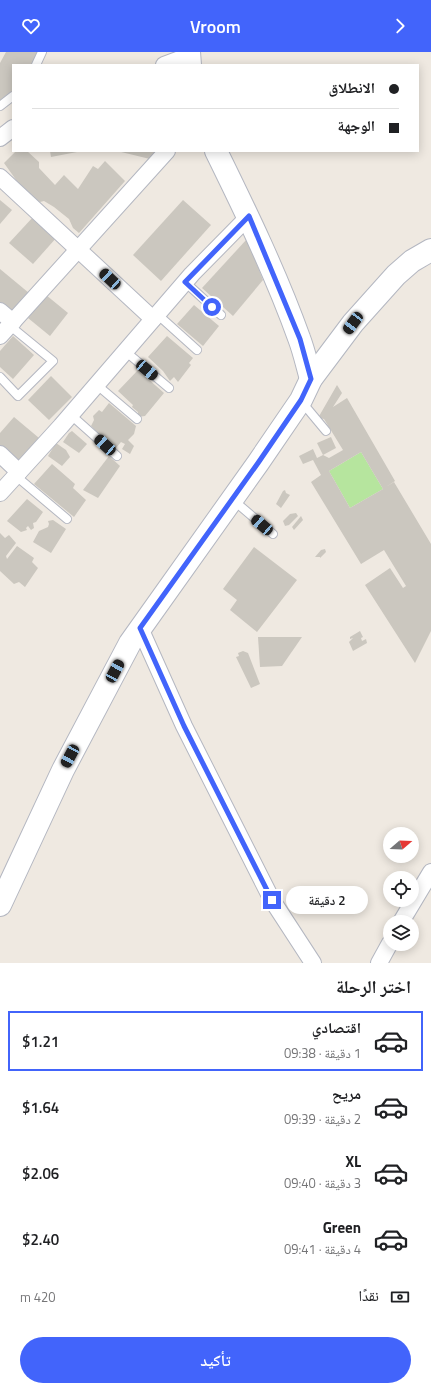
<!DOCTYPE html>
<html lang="ar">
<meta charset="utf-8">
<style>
:root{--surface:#fff;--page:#f2f2f2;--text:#202124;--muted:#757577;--line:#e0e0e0;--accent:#4264fb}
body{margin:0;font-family:"Titillium Web","Noto Naskh Arabic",sans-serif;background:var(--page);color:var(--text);direction:rtl;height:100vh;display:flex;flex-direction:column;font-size:15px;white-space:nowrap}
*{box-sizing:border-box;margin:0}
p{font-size:13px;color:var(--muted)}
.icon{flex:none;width:22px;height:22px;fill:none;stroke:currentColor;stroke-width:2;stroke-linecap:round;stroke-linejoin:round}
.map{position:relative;height:911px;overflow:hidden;direction:ltr}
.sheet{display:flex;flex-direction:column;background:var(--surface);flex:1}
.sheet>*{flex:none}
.banner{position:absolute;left:12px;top:12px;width:407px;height:88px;border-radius:0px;box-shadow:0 2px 10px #0003;direction:rtl;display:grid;align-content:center;height:88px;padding:0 20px;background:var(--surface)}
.needle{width:26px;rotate:71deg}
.controls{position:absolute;left:383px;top:775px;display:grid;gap:8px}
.controls a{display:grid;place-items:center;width:36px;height:36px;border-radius:50%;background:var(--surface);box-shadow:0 2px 10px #0003;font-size:20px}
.end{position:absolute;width:18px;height:18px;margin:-9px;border:5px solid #4264fb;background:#fff;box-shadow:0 0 0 2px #fff}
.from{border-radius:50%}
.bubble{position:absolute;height:28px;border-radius:14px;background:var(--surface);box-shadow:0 2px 10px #0003;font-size:13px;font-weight:600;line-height:28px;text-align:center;direction:rtl}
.car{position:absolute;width:12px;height:24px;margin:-12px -6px;border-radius:5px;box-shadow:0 0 3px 1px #0007;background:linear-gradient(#222 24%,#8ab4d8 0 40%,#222 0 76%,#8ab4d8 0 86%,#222 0)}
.banner b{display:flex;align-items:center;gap:14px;height:38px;font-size:15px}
.banner b+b{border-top:1px solid var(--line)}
.banner i{width:10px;height:10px;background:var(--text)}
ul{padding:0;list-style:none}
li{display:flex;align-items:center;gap:12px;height:60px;margin:0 8px 6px;padding:0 12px;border:2px solid transparent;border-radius:0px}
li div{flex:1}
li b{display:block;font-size:15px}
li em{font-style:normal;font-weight:600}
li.selected{border-color:var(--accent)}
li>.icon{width:36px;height:36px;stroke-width:1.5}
h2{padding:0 20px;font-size:18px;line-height:48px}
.pay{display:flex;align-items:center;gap:10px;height:44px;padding:0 20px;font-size:15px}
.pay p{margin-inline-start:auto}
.button{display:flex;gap:8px;margin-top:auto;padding:8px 20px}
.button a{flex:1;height:46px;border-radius:24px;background:var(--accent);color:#fff;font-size:16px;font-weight:600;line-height:46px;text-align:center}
header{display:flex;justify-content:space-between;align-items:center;height:52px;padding:0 20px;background:var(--accent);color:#fff;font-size:18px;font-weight:600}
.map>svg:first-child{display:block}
.green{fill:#b6e59e}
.building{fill:#cbc7bf;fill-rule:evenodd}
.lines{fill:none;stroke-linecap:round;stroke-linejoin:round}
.lane-casing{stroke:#b4b7c1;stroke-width:10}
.street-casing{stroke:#b4b7c1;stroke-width:18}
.secondary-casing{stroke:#b4b7c1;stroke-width:24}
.lane{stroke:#fff;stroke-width:8}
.street{stroke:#fff;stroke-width:16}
.secondary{stroke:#fff;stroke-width:22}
.route{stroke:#4264fb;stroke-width:5}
</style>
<header><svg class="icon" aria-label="forward" viewBox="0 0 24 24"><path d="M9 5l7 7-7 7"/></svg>Vroom<svg class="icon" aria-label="heart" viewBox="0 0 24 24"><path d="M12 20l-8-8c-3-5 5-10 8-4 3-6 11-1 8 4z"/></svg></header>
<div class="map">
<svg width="431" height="911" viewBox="0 0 431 911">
<rect width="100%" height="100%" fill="#efe9e1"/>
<path class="green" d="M361,400l22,37 -33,19 -21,-37z"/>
<g class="building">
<path d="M6,0h32l-6,13h-19v25l-13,14v-41z"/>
<path d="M16,99h11l12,11v6l16,17 9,-10 14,14 15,-23 5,3 7,-8 20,20 -46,52 -6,-5 -4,-9 -15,-12 -10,-6 -4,1 -16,-11 -20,-28z"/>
<path d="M50,99h27v1l-26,5z"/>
<path d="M117,99h39l-6,8z"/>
<path d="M0,148l12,10 -12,14z"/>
<path d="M183,148l28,25 -50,56 -28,-26z"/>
<path d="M34,164l23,21 -24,27 -24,-21z"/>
<path d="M247,187l16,41 -30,36 -31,-28z"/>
<path d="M0,217l29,24 -18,21 -11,-10z"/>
<path d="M46,243l22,18 -18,23 -22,-18z"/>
<path d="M194,253l25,21 -16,20 -26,-22z"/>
<path d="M13,284l21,19 -21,24 -13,-12v-16z"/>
<path d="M167,284l26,22 -4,5 2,2 -13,17 -4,-5 -4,4 -7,-10 -15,-14z"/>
<path d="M138,318l26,23 -19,23 -7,1v-5l-6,-5 1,-2 -15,-14z"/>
<path d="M51,324l21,21 -23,23 -21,-20z"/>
<path d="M337,333l5,8 -9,14 14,-9 48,83 -9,6 8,-5 37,62v87l-16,32 -50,-78 25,-17 13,20 3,-2 -22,-36 -23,14 -50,-82 10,-7 -8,-15 -10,4 -4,-8 14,-7 4,9 6,-3 6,3 14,-8 -19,-31 -6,-1zM361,400l22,37 -33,19 -21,-37z"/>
<path d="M109,351l27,23 -2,8 -6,6 6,6 -4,8 -8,-5 3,-5 -4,-2 -6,7 -24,-23 3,-6 -1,-4 6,-6 3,2z"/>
<path d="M14,365l25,21 -20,24 -19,-16v-13z"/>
<path d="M72,379l15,13 -8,9 -16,-11 6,-9z"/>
<path d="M331,385l5,11 -13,7 -6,-12z"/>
<path d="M56,391l10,7 4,7 -8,9 -14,-10z"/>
<path d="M109,404l11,10 -22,32 -15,-8z"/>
<path d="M52,412l23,20 -2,4 13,12 -12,17 -40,-33z"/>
<path d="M285,438l1,3 4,2 -9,13 -5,-4 7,-13z"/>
<path d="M27,447l16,13 -7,10 -3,1 1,5 -3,2 -3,-4 -2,2 1,2 -6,2 -14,-11z"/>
<path d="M296,461l2,3 -9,9 -4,1 -2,-5 7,-7z"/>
<path d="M301,464l2,4 -9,10 -2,-3z"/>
<path d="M53,468l13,9 -15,24 -18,-11 6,-11 9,-4 1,-3 -1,-3z"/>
<path d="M0,481l5,5 4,-3 7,8 -10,13 1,3 10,-13 17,12 -2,4 6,6 -13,19 -6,-5 -5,2 -14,-13z"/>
<path d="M254,495l43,33 -40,52 -27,-22 7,-10 -14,-11z"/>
<path d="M325,497l1,3 -6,6v-1h-5l6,-7z"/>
<path d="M360,579l3,6 -2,1 1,3 4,-2 1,4 -14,8 -4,-9 4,-4 -3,1v-2z"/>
<path d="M258,585h44l-20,29 -22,1z"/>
<path d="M243,599l5,2 12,31 -9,4 -15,-31 3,-1 -1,-3z"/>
</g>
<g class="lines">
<g class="lane-casing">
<g id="lane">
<path d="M36,13l6,-13"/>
<path d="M0,54l13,-10"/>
<path d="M185,230l36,33"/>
<path d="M157,262l40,36"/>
<path d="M125,299l44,37"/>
<path d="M0,325l18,19 35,-35 -44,-36"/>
<path d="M97,333l40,34"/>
<path d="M301,349l25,30"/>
<path d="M71,363l46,41"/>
<path d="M16,424l51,43"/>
<path d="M232,447l41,35"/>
</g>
</g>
<g class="street-casing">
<g id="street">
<path d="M164,13l24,-9"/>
<path d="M0,86l13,-10"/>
<path d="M0,125l153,142"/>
<path d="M0,259l13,11"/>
<path d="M0,284l167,-185"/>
<path d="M0,402l19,18"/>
<path d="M0,441l61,-67 131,-152 57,-58"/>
<path d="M140,576l44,98 88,174 41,63"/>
<path d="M401,870l30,-50"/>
<path d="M379,911l11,-20"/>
</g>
</g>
<g class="secondary-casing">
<g id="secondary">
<path d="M189,0l1,13"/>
<path d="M216,99c30,61 60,123 83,187 5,13 8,27 12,41"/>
<path d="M0,853l63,-135 67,-127 128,-180 43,-63 10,-21 42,-56 43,-48 16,-14 19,-11"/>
</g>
</g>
<use href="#lane" class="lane"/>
<use href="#street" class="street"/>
<use href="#secondary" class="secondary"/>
</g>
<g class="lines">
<path class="route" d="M212,255l-27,-25 64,-66 51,123 11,40 -10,21 -43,63 -118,165 44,98 88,174"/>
</g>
</svg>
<div class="controls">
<a><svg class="needle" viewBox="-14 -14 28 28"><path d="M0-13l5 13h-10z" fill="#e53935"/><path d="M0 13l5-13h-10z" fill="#757577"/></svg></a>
<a><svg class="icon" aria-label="locate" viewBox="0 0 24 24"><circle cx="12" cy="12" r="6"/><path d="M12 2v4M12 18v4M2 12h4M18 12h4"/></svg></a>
<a><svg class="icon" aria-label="layers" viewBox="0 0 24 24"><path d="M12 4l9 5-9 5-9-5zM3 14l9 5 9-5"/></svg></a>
</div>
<i class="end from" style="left:212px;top:255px"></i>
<i class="end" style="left:272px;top:848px"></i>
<div class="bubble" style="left:286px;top:834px;width:82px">2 دقيقة</div>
<i class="car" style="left:110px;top:227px;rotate:313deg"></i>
<i class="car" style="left:353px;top:271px;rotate:217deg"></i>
<i class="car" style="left:147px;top:318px;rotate:130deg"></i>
<i class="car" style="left:105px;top:393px;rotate:312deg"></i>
<i class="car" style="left:262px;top:473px;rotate:311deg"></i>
<i class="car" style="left:115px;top:619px;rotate:28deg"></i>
<i class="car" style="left:70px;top:704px;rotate:208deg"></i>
<div class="banner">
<b><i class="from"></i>الانطلاق</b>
<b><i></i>الوجهة</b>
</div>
</div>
<section class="sheet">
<h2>اختر الرحلة</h2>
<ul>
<li class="selected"><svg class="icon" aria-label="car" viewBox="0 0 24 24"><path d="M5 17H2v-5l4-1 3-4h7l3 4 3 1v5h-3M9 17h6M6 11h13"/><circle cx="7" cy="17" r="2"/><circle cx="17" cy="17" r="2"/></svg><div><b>اقتصادي</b><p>1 دقيقة · 09:38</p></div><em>$1.21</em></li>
<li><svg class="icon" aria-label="car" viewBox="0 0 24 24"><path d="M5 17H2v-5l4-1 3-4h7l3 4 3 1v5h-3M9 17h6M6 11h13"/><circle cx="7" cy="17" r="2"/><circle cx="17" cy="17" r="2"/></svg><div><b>مريح</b><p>2 دقيقة · 09:39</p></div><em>$1.64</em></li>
<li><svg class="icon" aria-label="car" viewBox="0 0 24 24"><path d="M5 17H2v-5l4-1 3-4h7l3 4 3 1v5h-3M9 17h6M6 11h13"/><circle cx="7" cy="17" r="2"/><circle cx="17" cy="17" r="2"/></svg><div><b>XL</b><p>3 دقيقة · 09:40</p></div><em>$2.06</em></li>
<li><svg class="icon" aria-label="car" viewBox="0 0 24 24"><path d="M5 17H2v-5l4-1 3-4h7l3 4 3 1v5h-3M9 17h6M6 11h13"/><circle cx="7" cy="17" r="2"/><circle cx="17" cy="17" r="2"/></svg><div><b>Green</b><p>4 دقيقة · 09:41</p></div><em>$2.40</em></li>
</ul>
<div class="pay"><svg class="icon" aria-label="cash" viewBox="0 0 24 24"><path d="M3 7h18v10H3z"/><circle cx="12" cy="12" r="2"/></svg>نقدًا<p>420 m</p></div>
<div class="button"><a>تأكيد</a></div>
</section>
